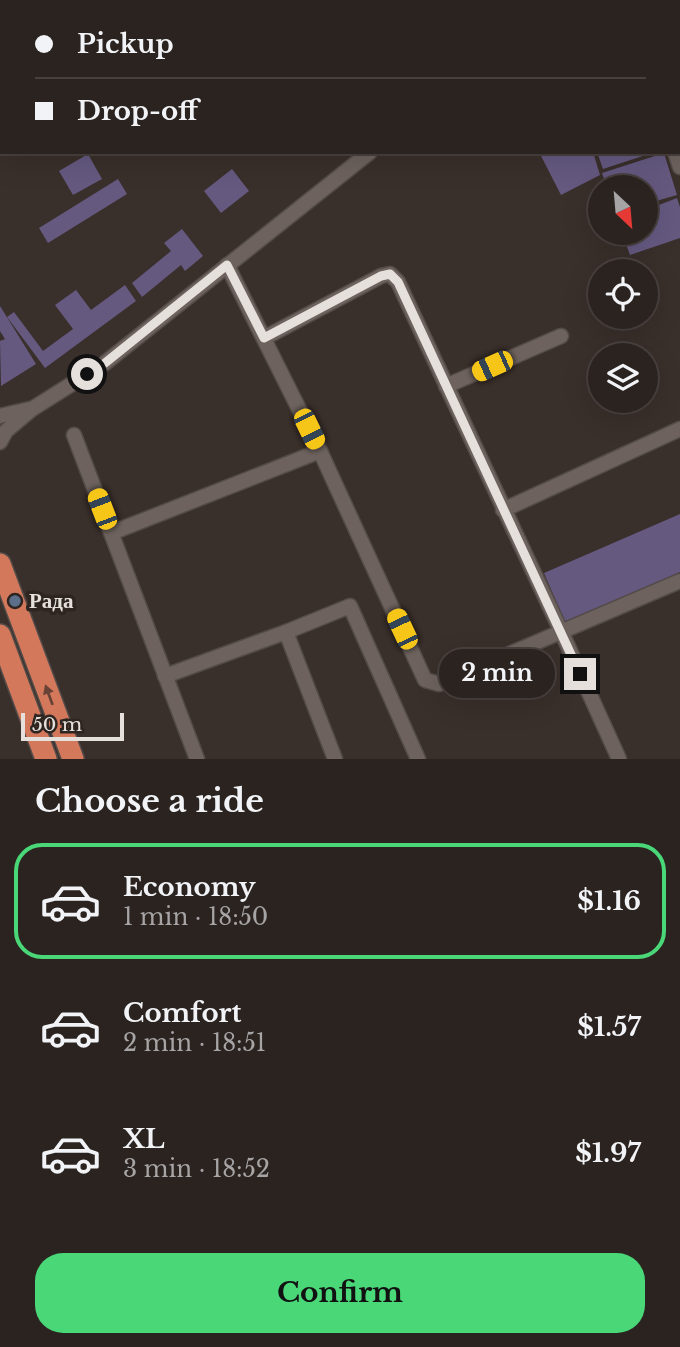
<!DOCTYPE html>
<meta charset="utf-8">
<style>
:root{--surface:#2b2320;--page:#372f2d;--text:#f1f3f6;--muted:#a6a4a5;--line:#47403e;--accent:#49d778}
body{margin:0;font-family:"Libre Baskerville",serif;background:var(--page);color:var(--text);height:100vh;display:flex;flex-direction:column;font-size:26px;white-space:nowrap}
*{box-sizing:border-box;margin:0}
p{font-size:23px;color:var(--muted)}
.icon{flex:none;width:38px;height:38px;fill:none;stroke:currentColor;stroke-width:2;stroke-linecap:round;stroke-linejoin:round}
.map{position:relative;height:759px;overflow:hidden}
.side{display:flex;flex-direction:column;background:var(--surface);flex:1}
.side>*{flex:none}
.guide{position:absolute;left:0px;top:0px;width:681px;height:154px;box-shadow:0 7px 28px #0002,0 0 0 2px var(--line);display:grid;align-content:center;height:154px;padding:0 35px;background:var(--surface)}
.needle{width:46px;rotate:154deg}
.fabs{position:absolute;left:588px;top:175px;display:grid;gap:14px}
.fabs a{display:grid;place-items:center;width:70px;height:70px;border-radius:50%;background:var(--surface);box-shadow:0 7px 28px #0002,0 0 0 2px var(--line);font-size:35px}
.scale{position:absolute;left:21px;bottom:18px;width:103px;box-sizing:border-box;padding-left:7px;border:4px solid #e6e0dd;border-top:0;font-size:19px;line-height:24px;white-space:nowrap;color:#e6e0dd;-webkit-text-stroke:5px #2e2521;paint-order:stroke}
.end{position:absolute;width:32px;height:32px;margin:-16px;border:9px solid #e6e0dd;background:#111;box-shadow:0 0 0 4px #111}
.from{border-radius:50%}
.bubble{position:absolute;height:49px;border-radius:24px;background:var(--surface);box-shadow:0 7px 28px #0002,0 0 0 2px var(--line);font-size:23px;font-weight:800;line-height:49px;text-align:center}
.car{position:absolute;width:21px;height:42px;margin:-21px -10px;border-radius:9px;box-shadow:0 0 5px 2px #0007;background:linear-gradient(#f5c518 24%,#345 0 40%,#f5c518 0 76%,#345 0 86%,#f5c518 0)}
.guide b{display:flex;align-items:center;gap:24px;height:66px;font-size:26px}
.guide b+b{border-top:2px solid var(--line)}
.guide i{width:18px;height:18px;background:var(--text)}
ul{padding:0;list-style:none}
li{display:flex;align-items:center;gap:21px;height:116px;margin:0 14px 10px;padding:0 21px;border:4px solid transparent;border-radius:28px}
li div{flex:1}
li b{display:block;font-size:26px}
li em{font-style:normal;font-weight:800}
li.current{border-color:var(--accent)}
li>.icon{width:63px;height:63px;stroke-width:1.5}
h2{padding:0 35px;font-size:32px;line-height:84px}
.button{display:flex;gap:14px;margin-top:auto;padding:14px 35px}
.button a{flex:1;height:80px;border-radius:28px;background:var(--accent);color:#111;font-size:28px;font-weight:800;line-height:80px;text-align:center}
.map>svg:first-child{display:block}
.building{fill:#655980}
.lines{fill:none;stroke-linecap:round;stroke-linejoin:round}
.minor-casing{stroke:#534b48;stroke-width:17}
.highway-casing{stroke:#534b48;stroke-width:24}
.minor{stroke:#6d625d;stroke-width:14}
.highway{stroke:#d3785b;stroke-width:21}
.oneway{fill:#684235}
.route{stroke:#e6e0dd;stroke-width:9}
.service-dot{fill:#5c6f8a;stroke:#2e2521;stroke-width:2.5}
.labels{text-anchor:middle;stroke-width:7;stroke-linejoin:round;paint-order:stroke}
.poi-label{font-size:21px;font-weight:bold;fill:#e6e0dd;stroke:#2e2521;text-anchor:start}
</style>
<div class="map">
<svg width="680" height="759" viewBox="0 0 680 759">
<rect width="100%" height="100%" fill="#392f2b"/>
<g class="building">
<path d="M539,152h54l7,23 -39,20z"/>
<path d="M597,152h55v1l-49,16z"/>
<path d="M664,153l13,42 -31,9v-17h-39l-5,-14z"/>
<path d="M88,154l14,25 -29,16 -14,-24z"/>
<path d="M232,169l17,22 -28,22 -17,-22z"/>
<path d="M118,179l9,15 -79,49 -9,-15z"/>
<path d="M677,198l3,9v31l-50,17 -8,-22h24v-23z"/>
<path d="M182,229l21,27 -18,15 -4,-6 -39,32 -10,-14 39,-32 -7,-8z"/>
<path d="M125,285l11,16 -91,67 -38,-51 7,-5 29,39 30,-22 -18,-24 21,-15 15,20z"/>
<path d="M0,306l36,58 -35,22 -1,-45 5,-2 -5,-8z"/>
<path d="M680,514v58l-115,50 -21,-49z"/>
</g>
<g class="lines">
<g class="minor-casing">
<g id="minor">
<path d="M237,0l1,2"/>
<path d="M555,2l2,-2"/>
<path d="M679,98h1"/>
<path d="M675,152l5,15"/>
<path d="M264,338l117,-62 9,-2 8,8 163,349 58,128"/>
<path d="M446,386l115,-50"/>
<path d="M0,416l30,-7"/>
<path d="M74,435l123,324"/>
<path d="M0,442l6,-11 26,-22 73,-46 265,-211"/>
<path d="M320,451l105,229 14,4 241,-103"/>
<path d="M503,510l177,-81"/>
<path d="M111,533l209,-82 -93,-186"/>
<path d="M165,676l121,-44"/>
<path d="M335,759l-49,-127 64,-26 68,153"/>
</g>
</g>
<g class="highway-casing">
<g id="highway">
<path d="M0,564l73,195"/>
<path d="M0,635l46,124"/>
</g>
</g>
<use href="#minor" class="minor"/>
<use href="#highway" class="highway"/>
</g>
<defs><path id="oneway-solid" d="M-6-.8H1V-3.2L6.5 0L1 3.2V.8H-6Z" transform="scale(1.75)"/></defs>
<use class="oneway" href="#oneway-solid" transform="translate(49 695) rotate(-110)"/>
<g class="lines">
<path class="route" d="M87,374l18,-11 122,-98 37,73 117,-62 9,-2 8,8 182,392"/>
</g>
<circle class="service-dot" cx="15" cy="601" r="7"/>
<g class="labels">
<g class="poi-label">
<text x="29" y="608">Рада</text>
</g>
</g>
</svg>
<div class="fabs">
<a><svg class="needle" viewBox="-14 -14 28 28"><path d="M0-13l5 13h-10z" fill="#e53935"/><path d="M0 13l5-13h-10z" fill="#a6a4a5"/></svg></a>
<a><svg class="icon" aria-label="locate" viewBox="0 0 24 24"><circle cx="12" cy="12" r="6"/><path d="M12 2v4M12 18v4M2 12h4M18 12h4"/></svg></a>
<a><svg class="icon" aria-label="layers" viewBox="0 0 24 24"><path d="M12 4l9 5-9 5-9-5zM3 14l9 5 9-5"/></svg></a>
</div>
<div class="scale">50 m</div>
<i class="end from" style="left:87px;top:374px"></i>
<i class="end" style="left:580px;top:674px"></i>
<div class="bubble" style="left:439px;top:649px;width:116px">2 min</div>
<i class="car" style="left:492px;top:366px;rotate:246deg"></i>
<i class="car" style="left:309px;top:429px;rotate:154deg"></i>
<i class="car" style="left:102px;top:509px;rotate:339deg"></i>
<i class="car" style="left:402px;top:629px;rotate:335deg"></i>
<div class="guide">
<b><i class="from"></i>Pickup</b>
<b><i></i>Drop-off</b>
</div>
</div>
<section class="side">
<h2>Choose a ride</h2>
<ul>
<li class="current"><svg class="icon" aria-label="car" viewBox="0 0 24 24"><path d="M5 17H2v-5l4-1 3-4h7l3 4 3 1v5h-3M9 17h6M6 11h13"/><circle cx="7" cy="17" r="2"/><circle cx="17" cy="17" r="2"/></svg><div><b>Economy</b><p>1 min · 18:50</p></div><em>$1.16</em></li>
<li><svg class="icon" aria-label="car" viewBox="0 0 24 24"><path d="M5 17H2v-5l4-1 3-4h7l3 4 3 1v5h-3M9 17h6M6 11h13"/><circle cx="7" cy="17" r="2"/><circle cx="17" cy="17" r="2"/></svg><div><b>Comfort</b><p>2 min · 18:51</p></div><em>$1.57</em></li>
<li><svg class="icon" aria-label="car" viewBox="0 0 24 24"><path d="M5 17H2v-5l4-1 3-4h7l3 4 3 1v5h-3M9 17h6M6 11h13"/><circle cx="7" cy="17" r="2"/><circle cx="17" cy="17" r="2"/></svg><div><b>XL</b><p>3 min · 18:52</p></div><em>$1.97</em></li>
</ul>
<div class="button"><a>Confirm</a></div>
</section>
